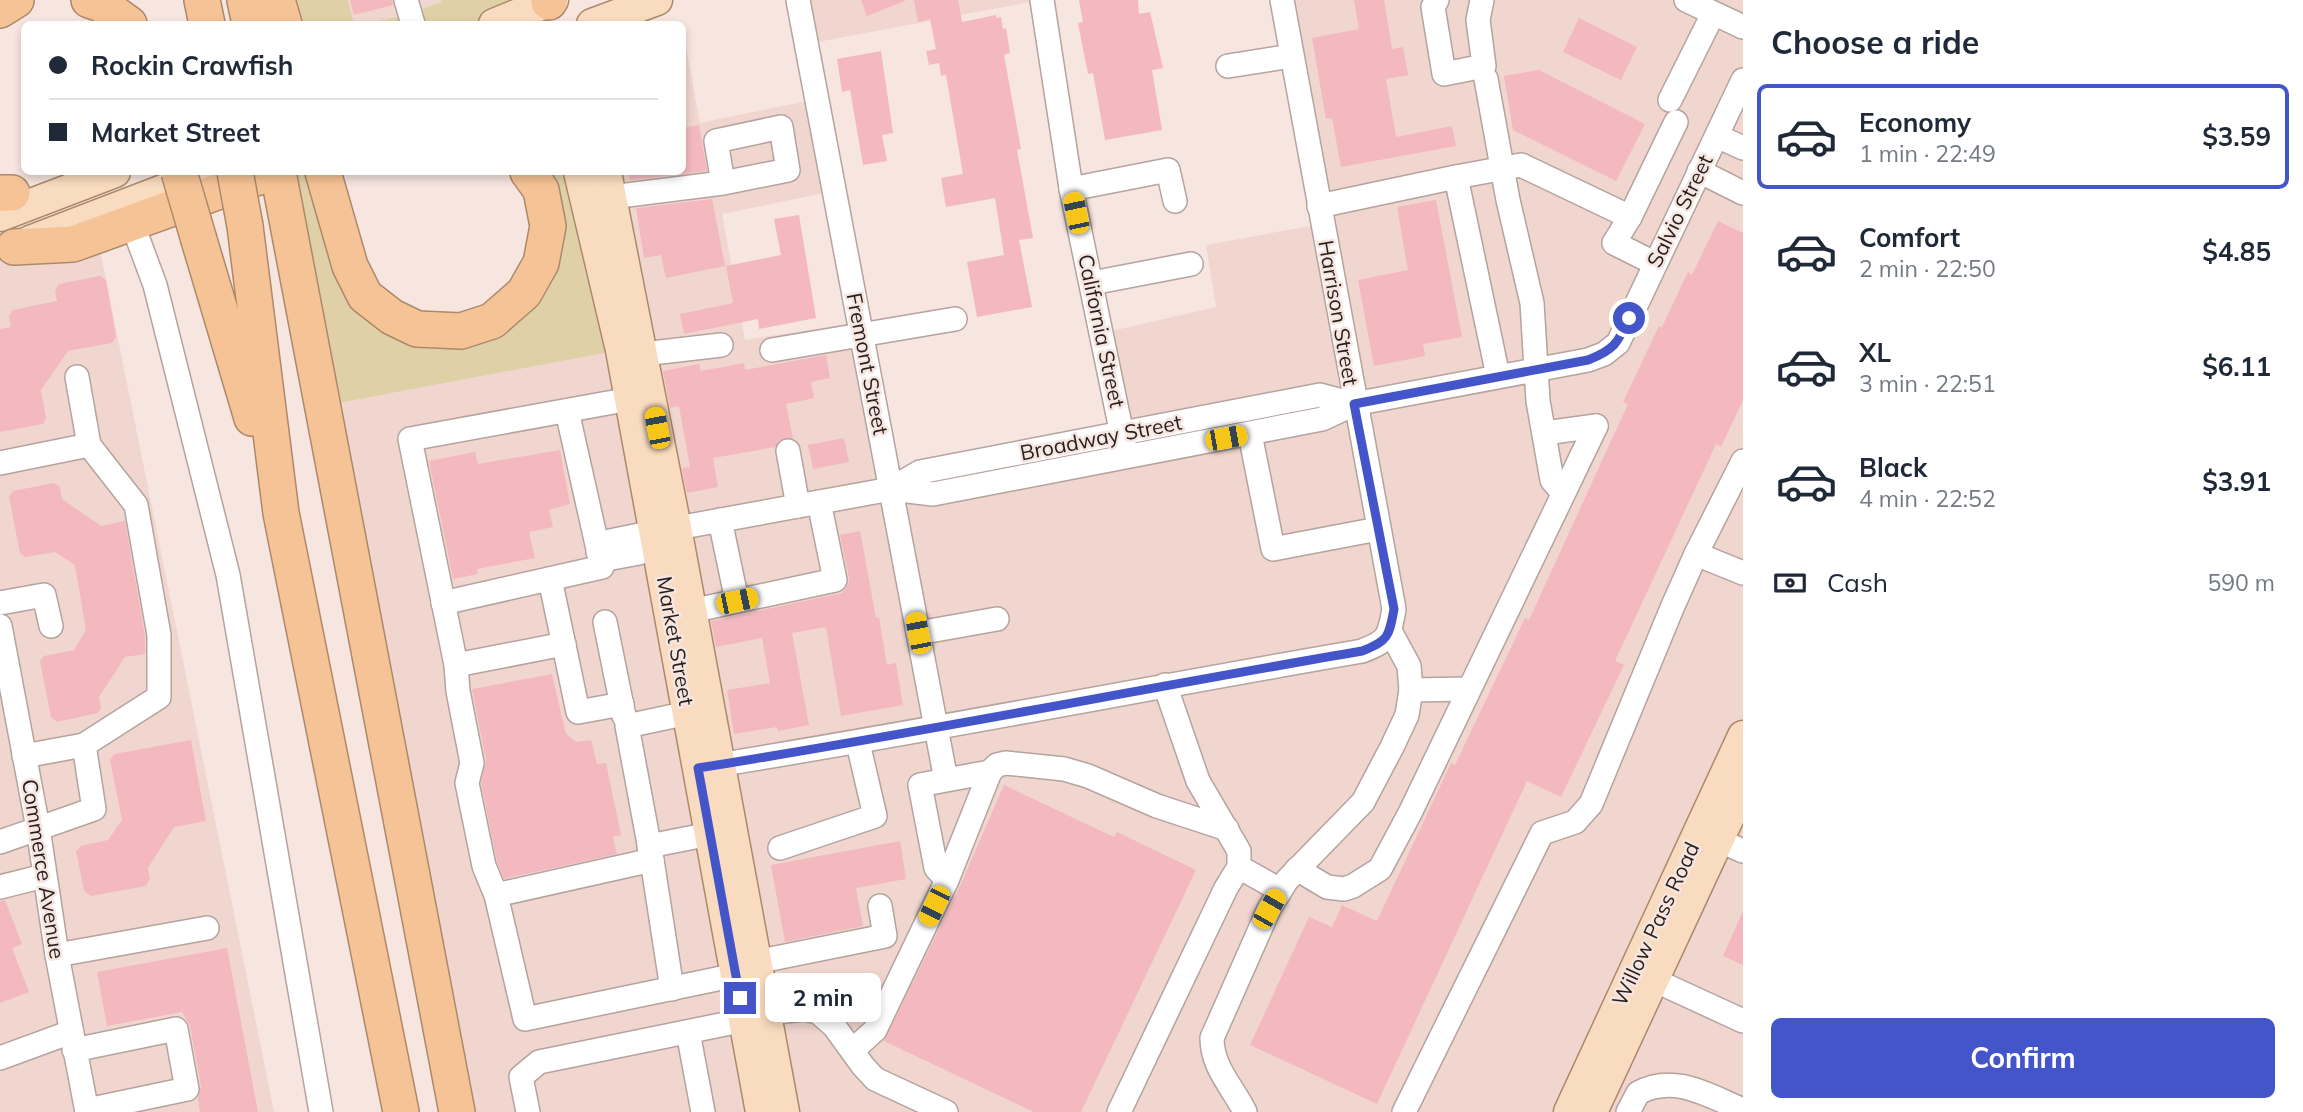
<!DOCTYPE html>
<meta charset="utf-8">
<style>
:root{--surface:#fff;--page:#f6f6f7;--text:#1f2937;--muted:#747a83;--line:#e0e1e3;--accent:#4455ca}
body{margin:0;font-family:Mulish,sans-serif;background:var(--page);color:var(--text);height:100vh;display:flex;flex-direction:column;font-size:26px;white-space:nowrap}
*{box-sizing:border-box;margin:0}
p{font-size:23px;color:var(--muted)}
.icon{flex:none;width:38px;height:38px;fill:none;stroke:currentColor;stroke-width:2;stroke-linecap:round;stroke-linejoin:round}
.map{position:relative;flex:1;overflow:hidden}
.drawer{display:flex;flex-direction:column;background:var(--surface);width:560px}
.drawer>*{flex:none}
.banner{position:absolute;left:21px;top:21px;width:665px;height:154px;border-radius:10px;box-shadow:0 4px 10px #0003;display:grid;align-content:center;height:154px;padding:0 28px;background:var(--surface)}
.end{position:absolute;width:32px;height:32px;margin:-16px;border:9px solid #4455ca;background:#fff;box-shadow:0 0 0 4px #fff}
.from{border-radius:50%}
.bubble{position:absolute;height:49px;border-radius:10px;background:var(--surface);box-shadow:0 4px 10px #0003;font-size:23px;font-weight:700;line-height:49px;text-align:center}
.car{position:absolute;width:21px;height:42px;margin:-21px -10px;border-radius:9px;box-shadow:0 0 5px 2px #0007;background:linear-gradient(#f5c518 24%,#345 0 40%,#f5c518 0 76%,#345 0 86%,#f5c518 0)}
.banner b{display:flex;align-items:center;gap:24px;height:66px;font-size:26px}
.banner b+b{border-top:2px solid var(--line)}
.banner i{width:18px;height:18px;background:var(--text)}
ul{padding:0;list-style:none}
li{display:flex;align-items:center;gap:21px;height:105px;margin:0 14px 10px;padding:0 14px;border:4px solid transparent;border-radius:10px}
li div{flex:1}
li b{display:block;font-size:26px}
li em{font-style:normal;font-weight:700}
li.active{border-color:var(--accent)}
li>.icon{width:63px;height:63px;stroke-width:1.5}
h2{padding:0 28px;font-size:32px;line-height:84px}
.pay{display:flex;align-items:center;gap:18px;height:77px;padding:0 28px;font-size:26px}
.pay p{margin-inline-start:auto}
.cta{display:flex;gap:14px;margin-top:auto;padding:14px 28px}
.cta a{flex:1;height:80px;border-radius:10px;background:var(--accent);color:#fff;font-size:28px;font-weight:700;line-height:80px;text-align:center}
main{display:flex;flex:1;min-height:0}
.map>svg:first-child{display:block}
.built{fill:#f0d6ce}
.green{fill:#e0d0a7}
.building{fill:#f3b9be}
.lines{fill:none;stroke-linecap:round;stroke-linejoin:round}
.minor-casing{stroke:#b4a39e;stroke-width:26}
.major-casing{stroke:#ac896b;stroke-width:33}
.highway-casing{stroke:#ac896b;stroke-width:38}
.minor{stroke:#fff;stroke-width:23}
.major{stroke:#f9dbbf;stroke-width:30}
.highway{stroke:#f5c395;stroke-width:35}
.highway-bridge-casing{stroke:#ac896b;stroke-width:38;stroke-linecap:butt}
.highway-bridge{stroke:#f5c395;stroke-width:35}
.route{stroke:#4455ca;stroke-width:9}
.labels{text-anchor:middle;stroke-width:5;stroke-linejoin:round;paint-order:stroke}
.street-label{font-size:21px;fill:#241e1c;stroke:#f7e5e0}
</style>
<main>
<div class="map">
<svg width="1743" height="1112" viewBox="0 0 1743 1112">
<rect width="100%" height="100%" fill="#f7e5e0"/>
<g class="built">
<path d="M348,0h93v2l-31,12 -45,10h-11z"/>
<path d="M798,0h242l-233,44z"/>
<path d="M1282,0h461v746l-173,366h-786l-178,-940h76l1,-140 17,91 117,-24 17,92 -112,23 23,126 114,-18 32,167 42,5 394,-76 -7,-23 -197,40 -20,-102 113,-26 -10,-62 115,-21z"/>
<path d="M97,235l177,877h-274v-860z"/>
<path d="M621,350l140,762h-304l-134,-706z"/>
<path d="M1743,787v325h-151z"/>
</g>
<g class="green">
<path d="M277,0h71l6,24h-70z"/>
<path d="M441,0h107l-54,24h-129l45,-10 31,-12z"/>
<path d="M278,172h45l42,124 96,35 80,-68 -13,-91h51l42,178 -298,56z"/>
</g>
<g class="building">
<path d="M350,0h42l1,5 -39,10z"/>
<path d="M861,0h44v1l-38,15z"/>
<path d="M914,0h44l4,22 34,-7v3l5,-1 2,12 3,-1 4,25 -6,2 17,94 -4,1 16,88 -14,2 13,67 -55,10 -10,-55 37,-7 -9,-57 -49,9 -5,-29 22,-4 -17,-99 -5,1 -2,-13 -10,2 -3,-14 10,-2 -6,-30 -12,3z"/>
<path d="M1079,0h59l1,14 11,-2 13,56 -11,2 10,60 -57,10 -12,-67 -5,1 -10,-51 5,-1z"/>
<path d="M1354,0h30l8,49 11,-2 5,28 -22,4 10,58 56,-11 4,20 -115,21 -9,-49 -6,1 -14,-81 47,-9z"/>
<path d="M1579,18l58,29 -16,33 -58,-28z"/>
<path d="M881,51l12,82 -11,2 5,26 -24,4 -13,-75 -8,2 -5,-33z"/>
<path d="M1539,70l106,54 -29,57 -103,-51 -9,-54z"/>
<path d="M699,125l8,46 -77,9 -1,-8h53v-44z"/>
<path d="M712,199l13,67 -59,12 -5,-23 -17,3 -8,-50z"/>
<path d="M1436,200l26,137 -39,7 2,12 -51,10 -16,-86 50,-10 -11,-63z"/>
<path d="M799,215l17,103 -57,11 -1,-10 -74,15 -4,-20 53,-11 -7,-37 55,-11 -7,-36z"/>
<path d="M1718,221l25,12v167l-22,47 -5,-3 -101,217 9,4 -63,132 -34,-16 -150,323 -127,-59 59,-128 23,10 10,-22 35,16 74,-158 4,2 70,-147 4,2 99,-216 -5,-2 36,-76 3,1 26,-55 4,3z"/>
<path d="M100,276l6,4 10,57 -4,6 -44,8 -27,39 5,28 -3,6 -43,8v-103l11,-2 -2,-11 4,-6 44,-9 -2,-11 4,-6z"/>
<path d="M826,355l4,23 -19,4 3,16 -28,6 7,34 -13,2 -5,7 -62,11 5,29 -31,6 -5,-25 8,-1 -11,-61 -9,2 -7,-37 36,-7 2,7 43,-8 1,7z"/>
<path d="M844,438l5,24 -36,7 -5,-24z"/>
<path d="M560,450l10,54 -21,6 4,17 -24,5 6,26 -58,11 1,5 -25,5 -24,-118 46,-9 3,12z"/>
<path d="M54,483l6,4 2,12 39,27 24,-5 20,115v18l-20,3 -26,40 2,11 -3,5 -41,9 -6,-5 -11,-56 4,-5 30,-6 12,-20 -11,-65 -20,-13 -30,5 -5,-4 -11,-56 4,-6z"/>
<path d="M860,531l16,87 3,-1 8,48 9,-2 7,42 -62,11 -15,-89 -34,6 17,92 -31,6 -1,-4 -43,7 -7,-44 43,-7 -8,-45 -46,9 -5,-26 131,-28 6,-8 1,-7 -9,-43z"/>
<path d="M552,674l14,60 10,8 15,-2 6,24 9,-1 15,72 -8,2 4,17 -113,25 -7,-17 -16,-79 5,-23 -14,-71z"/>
<path d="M191,740l15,81 -32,6 -26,41 2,11 -4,7 -55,10 -7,-5 -8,-40 5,-5 27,-6 14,-20 -12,-60 4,-6z"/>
<path d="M1004,785l110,52 3,-5 79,38 -115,242h-47l-150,-71 76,-155z"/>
<path d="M900,841l6,38 -50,9 7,38 -78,16 -14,-77z"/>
<path d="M5,900l17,44 -10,4 17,44 -29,11v-102z"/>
<path d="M1743,911v54l-20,-9z"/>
<path d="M227,948l31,164h-58l-2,-14 3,-12 -11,-60 -8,-14 -75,14 -10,-54z"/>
</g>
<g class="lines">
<g class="minor-casing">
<g id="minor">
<path d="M406,0l7,24"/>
<path d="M798,0l148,780 -26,5 16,83 11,12 43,-108 -44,8"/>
<path d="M1042,0l29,188 54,261"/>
<path d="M1437,0l-4,7 11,67 40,-8 -6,-46 4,-20"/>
<path d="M1686,0l57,27"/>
<path d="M1228,66l64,-10"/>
<path d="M1486,79l22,121 24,103 6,98 14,79 11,13"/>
<path d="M1670,100l43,-86"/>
<path d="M1717,136l26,12"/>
<path d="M1699,171l44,22"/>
<path d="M1456,177l65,-12 109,52"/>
<path d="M1071,189l97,-19 7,31"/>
<path d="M611,197l112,-14 65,-13 -7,-43 -65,14 7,42"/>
<path d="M1319,206l137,-29 42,199"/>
<path d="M132,223l23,62 73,290 93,537"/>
<path d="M1654,263l-40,-20 16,-26 46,-95"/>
<path d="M1092,283l99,-19"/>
<path d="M772,350l183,-31"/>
<path d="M626,356l95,-11"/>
<path d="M630,399l-220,40 46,226 2,26 14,72 -5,20 17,83 12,29 156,-35 -25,-134 61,-13"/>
<path d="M1354,404l-34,-9 -400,77 -29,17 42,5 389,-75 32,-15 234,-44 16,-6 14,-11 125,-263"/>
<path d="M1545,433l51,-7"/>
<path d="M1250,434l23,115 105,-20"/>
<path d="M788,451l10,55"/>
<path d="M0,463l89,-18"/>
<path d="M720,520l17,81"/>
<path d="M661,531l230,-42"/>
<path d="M654,532l-15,21 -27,5 -14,-6 12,-11z"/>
<path d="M1696,554l47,-93"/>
<path d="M550,579l28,133 44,-8"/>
<path d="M0,603l44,-8 7,31"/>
<path d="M443,603l159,-36 -35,-156"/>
<path d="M691,611l144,-31 -16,-78"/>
<path d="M605,622l19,94"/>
<path d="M0,626l38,202 19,127 30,157"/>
<path d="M918,633l79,-14"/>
<path d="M456,665l108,-21"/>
<path d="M1165,685l33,96 41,70v16l41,23"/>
<path d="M1411,690l57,-1"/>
<path d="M24,756l60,-11 75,-48v-62l-23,-130 -47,-60 -12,-68"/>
<path d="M705,767c219,-35 437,-78 657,-116 26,-10 27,-14 32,-42l-112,-609"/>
<path d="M990,772l7,-7 9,-2 58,6 24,7 69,30 70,23"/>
<path d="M1718,840l25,11"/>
<path d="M0,842l94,-33 -10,-64"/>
<path d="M649,846l61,-12"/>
<path d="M780,848l95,-32 -17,-73"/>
<path d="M652,860l20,129"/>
<path d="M1297,869l30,18 17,2 9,-3 27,-17 30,-56 186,-387"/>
<path d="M0,887l44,-11"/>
<path d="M496,895l29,124 211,-44"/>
<path d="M57,955l150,-27"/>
<path d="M756,962l129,-26 -5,-30"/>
<path d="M1654,980l89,41"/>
<path d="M688,1032l15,80"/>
<path d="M74,1050l102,-21 11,60 -100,21"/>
<path d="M853,1050l22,-20 72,-150"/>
<path d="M0,1058l71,-26"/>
<path d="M528,1112l-7,-35 18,-15 206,-42 22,-7 37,-4 14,3 16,14 29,40 12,13 71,33"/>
<path d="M1119,1112l107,-224 13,-21"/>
<path d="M1245,1112c-12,-25 -33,-44 -33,-74l57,-129 18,-29 76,-78 29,-55 15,-32 4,-25 -2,-24 -19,-35"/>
<path d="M1404,1112l138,-279 33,-11 16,-18 81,-196 24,-54 47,19"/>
<path d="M1628,1112l10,-19c37,-20 71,3 105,17"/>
</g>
</g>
<g class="major-casing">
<g id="major">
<path d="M494,24l59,-24"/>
<path d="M592,24l65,-24"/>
<path d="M579,172l42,178 140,762"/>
<path d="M606,172l70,356 108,584"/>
<path d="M0,216l115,-44"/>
<path d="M30,241l180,-69"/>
<path d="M1569,1112l174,-376"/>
<path d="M1592,1112l151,-325"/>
</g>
</g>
<g class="highway-casing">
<g id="highway">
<path d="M89,0l12,4 28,20"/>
<path d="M202,0l5,24"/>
<path d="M245,0l5,24"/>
<path d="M277,0l7,24"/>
<path d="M549,0v2"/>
<path d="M0,10l16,-10"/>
<path d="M278,172l179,940"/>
<path d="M323,172l27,94 15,30 27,21 25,12 44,2 31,-10 32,-28 17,-30 7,-37 -7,-36 -13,-18"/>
<path d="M0,193h12"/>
<path d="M245,226l36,287 120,599"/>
<path d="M199,240l53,178"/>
<path d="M14,247l59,-3 191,-69"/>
</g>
</g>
<use href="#minor" class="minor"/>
<use href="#major" class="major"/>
<use href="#highway" class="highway"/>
<g class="highway-bridge-casing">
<g id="highway-bridge">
<path d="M179,172l20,68"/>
<path d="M235,172l10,54"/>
</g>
</g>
<use href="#highway-bridge" class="highway-bridge"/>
</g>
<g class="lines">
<path class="route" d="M740,998l-42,-230c222,-35 442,-79 664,-117 26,-10 27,-14 32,-42l-40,-205 234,-44c26,-10 30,-17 41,-42"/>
</g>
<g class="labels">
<g class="street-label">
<text transform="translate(1680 211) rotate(-64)" y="7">Salvio Street</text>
<text transform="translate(1338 313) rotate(80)" y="7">Harrison Street</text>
<text transform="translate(1101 331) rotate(78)" y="7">California Street</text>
<text transform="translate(867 364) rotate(79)" y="7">Fremont Street</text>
<text transform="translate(1101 438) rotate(-11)" y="7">Broadway Street</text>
<text transform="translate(675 641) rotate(80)" y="7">Market Street</text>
<text transform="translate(43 869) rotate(81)" y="7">Commerce Avenue</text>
<text transform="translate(1656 924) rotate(-65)" y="7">Willow Pass Road</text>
</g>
</g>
</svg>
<i class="end from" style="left:1629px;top:318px"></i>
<i class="end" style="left:740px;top:998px"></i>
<div class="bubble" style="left:765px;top:973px;width:116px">2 min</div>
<i class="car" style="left:1076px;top:213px;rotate:348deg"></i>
<i class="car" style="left:657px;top:428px;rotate:349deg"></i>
<i class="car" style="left:1226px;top:438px;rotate:80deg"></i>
<i class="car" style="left:737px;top:601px;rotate:78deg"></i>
<i class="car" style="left:918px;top:633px;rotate:349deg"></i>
<i class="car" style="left:934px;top:906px;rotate:206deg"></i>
<i class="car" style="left:1269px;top:909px;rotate:30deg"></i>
<div class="banner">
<b><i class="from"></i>Rockin Crawfish</b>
<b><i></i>Market Street</b>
</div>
</div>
<section class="drawer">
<h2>Choose a ride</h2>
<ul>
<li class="active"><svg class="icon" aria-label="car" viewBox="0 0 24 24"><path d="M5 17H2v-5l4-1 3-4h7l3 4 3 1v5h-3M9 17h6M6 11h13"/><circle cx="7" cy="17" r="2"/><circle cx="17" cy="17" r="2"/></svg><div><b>Economy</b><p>1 min · 22:49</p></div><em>$3.59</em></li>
<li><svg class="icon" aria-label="car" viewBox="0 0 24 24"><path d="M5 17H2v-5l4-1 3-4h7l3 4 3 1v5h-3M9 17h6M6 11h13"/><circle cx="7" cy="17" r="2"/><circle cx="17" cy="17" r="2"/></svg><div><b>Comfort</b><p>2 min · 22:50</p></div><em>$4.85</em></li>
<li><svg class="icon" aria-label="car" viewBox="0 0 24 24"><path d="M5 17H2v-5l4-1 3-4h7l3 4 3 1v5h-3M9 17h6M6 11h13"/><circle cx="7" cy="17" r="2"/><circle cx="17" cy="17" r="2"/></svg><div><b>XL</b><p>3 min · 22:51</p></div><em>$6.11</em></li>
<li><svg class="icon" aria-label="car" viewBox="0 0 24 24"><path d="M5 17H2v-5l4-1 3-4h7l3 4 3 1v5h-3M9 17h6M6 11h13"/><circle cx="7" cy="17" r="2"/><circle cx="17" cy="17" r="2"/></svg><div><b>Black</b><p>4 min · 22:52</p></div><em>$3.91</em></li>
</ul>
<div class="pay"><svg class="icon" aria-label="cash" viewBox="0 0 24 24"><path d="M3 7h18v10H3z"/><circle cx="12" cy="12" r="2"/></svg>Cash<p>590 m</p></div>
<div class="cta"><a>Confirm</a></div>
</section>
</main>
